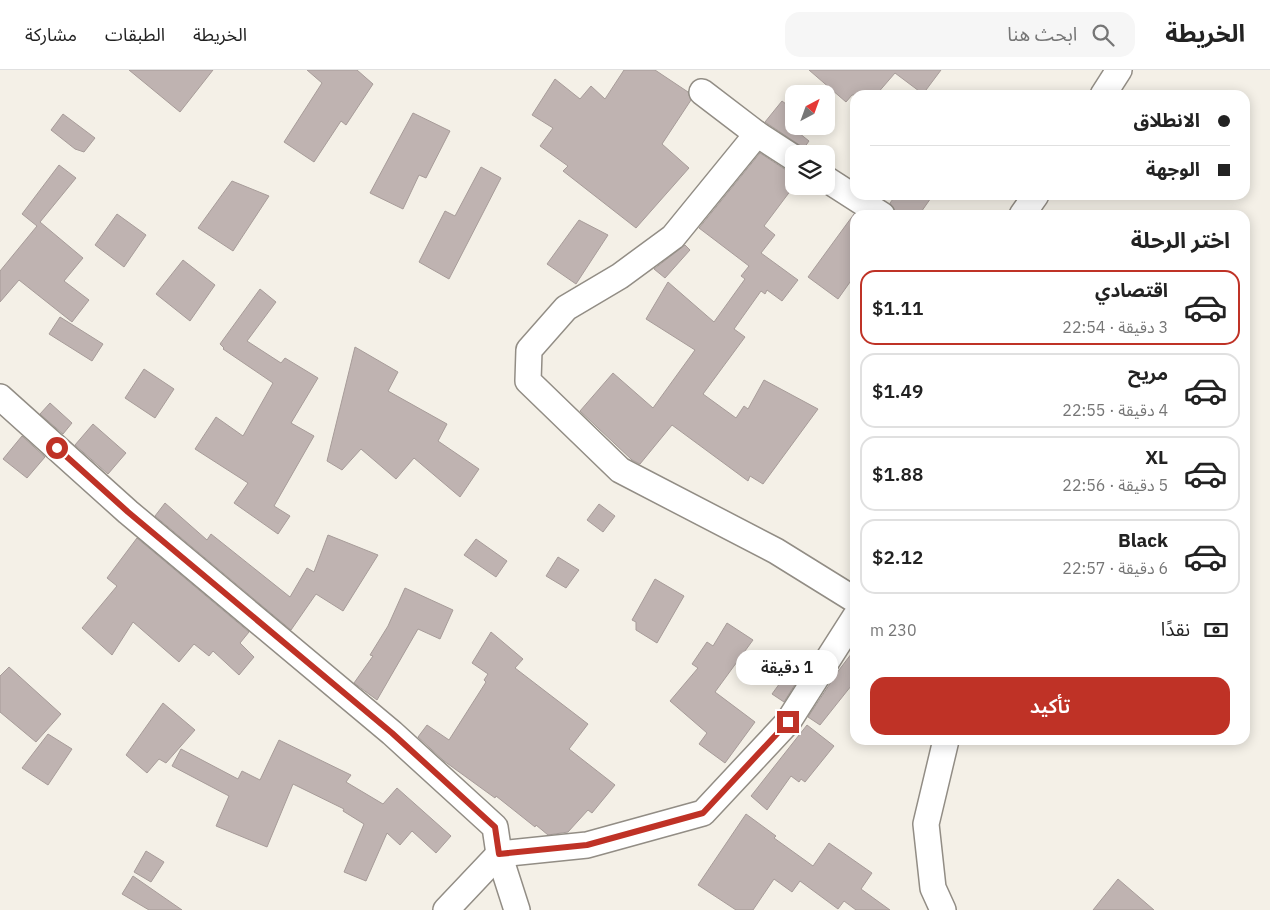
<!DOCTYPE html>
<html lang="ar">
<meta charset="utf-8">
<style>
:root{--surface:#fff;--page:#f6f6f6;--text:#222;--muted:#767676;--line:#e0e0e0;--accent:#bf3226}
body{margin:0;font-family:"IBM Plex Sans","Noto Sans Arabic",sans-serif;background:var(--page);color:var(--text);direction:rtl;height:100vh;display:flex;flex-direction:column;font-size:19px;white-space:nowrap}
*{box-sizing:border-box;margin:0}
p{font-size:16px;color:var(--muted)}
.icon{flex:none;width:28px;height:28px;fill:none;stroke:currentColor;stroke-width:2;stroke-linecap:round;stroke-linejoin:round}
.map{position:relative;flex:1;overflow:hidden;direction:ltr}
.side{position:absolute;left:850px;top:140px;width:400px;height:535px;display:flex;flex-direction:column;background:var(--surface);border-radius:15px;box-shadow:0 2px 12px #0003;direction:rtl}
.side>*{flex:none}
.guide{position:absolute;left:850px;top:20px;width:400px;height:110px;border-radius:15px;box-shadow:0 2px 12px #0003;direction:rtl;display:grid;align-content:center;height:110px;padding:0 20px;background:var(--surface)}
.needle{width:32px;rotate:41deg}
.fabs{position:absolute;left:785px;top:15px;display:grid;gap:10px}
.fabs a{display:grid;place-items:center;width:50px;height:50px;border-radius:10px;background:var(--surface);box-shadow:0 2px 12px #0003;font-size:25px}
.end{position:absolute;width:22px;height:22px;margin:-11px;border:6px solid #bf3226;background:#fff;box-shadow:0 0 0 2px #fff}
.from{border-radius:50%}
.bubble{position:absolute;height:35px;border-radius:15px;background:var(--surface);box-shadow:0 2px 12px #0003;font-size:16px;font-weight:600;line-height:35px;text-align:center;direction:rtl}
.guide b{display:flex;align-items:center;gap:18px;height:48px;font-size:19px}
.guide b+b{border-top:1px solid var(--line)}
.guide i{width:12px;height:12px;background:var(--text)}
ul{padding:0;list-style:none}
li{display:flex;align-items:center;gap:15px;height:75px;margin:0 10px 8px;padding:0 10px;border:2px solid var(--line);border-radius:15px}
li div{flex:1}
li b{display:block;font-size:19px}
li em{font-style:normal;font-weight:600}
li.current{border-color:var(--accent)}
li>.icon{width:45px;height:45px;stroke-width:1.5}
h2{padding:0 20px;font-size:22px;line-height:60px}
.pay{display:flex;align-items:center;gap:12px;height:55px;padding:0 20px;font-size:19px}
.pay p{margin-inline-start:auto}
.primary-button{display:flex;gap:10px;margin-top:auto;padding:10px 20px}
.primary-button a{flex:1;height:58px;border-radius:15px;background:var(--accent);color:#fff;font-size:20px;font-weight:600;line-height:58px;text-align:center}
header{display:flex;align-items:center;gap:30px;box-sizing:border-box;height:70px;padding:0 25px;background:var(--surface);border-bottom:1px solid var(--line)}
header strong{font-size:24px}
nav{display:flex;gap:28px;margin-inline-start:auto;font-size:18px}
.search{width:350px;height:45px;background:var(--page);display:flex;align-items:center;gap:12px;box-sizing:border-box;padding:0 18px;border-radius:15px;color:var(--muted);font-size:19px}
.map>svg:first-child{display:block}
.building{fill:#bfb3b1;stroke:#a79c99}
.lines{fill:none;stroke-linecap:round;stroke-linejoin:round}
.street-casing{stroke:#928d85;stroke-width:28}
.street{stroke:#fff;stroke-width:25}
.route{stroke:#bf3226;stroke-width:6}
</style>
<header>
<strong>الخريطة</strong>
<div class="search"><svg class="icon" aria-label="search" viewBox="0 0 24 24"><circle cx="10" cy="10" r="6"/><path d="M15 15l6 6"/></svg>ابحث هنا</div>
<nav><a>الخريطة</a><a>الطبقات</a><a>مشاركة</a></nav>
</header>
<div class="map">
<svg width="1270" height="840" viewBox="0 0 1270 840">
<rect width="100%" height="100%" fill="#f4f0e7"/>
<g class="building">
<path d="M129,0h84l-33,42z"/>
<path d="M307,0h50l16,14 -27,41 -5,-4 -27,41 -30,-20 38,-59z"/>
<path d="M624,0h31l33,22 3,8 -29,44 27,24 -53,60 -73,-57 5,-5 -28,-20 13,-18 -21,-13 23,-36 25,20 11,-13 14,13z"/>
<path d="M809,0h132l-18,24 -28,-21 -19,22h-24l-6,7z"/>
<path d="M782,31l12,9v19l15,12 -5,7 -39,-26z"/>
<path d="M413,43l37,18 -24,47 -7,-3 -16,34 -33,-16z"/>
<path d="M63,44l32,24 -11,14 -9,-3 -24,-19z"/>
<path d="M760,83l26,17 8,2v14l-30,40 11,9 -14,18 37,27 -16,21 -15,-11 -2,4 -4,-3 -27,38 11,8 -42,57 33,24 8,-12 4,3 16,-29 54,29 -55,75 -13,-8 -2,5 -76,-56 -32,39 -8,-4 -52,-49 33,-38 40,35 42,-58 -49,-31 22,-37 46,40 31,-43 -4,-3 8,-10 -50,-38z"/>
<path d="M59,95l17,13 -36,44 43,36 -19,23 25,19 -17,22 -53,-42 -19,22v-31l37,-45 -15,-12z"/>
<path d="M481,97l20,11 -52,101 -30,-17 26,-51 10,5z"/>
<path d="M232,111l37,15 -36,55 -35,-23z"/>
<path d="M896,125h37l-14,20h-23l-6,-12z"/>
<path d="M117,144l29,21 -22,32 -29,-22z"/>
<path d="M854,144l1,61 -17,24 -30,-22z"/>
<path d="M579,150l29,15 -32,49 -29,-20z"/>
<path d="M685,175l5,5 -25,28 -11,-9z"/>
<path d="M183,190l32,25 -25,36 -34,-27z"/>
<path d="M260,219l16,13 -29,39 34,22 4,-5 33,20 -27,45 23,13 -40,70 16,10 -12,18 -44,-31 14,-20 -53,-34 21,-32 27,19 30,-53 -50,-34 1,-1 -4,-4z"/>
<path d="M60,247l43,27 -11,17 -43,-27z"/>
<path d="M355,277l43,25 -10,19 59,33 -9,17 41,28 -19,28 -46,-39 -18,21 -35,-30 -19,21 -15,-9z"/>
<path d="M144,299l30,20 -19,29 -30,-20z"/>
<path d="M50,333l22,20 -9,11 -23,-20z"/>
<path d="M93,354l33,29 -18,21 -33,-29z"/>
<path d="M22,366l23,21 -18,21 -24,-19z"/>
<path d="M165,433l42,37 4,-6 79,63 17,-29 7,4 14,-37 50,20 -35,56 -27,-17 -25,36 -136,-114z"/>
<path d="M599,434l16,12 -12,16 -16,-12z"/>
<path d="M137,468l112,94 -9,11 14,14 -15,18 -26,-24 -4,5 -15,-12 -15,18 -46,-40 -21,33 -30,-27 35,-42 -10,-8z"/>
<path d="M476,469l31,22 -11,16 -32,-22z"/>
<path d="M558,487l21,13 -13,18 -20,-12z"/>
<path d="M655,509l29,17 -27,47 -21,-13v-8l-4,-2z"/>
<path d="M405,518l48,22 -13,29 -22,-10 -41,71 -23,-17 19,-27 -3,-1 18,-29z"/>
<path d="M727,553l26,17 -38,52 40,30 -30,41 -26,-19 8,-11 -37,-32 28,-33 -6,-4 15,-22 6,4z"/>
<path d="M491,562l32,27 -8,9 73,56 -19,25 46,36 -23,28 -4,-3 -20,22 -20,3 -12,-10 -1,2 -39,-31 -1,2 -51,-37 -26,-24 9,-12 22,15 37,-58 -2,-2 4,-6 -16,-11z"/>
<path d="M855,579v32l-35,44 -12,-8 31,-47z"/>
<path d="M797,584l12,8 -25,40 -12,-8 13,-18 -3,-2z"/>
<path d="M9,597l52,47 -25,28 -36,-30v-36z"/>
<path d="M163,633l32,27 -29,33 -7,-4 -12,14 -21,-18z"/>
<path d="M807,655l27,21 -29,36 -4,-3 -2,3 -8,-6 -24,34 -16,-14z"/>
<path d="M48,664l24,15 -24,36 -26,-17z"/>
<path d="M279,670l72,35 -5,7 37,22 14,-16 54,48 -15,17 -24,-22 -12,14 -13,-12 -21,48 -22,-9 20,-48 -21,-13 1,-2 -51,-25 -26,63 -51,-21 13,-30 -57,-30 9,-17 57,30 4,-8 18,9z"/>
<path d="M746,744l30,22 -2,2 39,28 16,-23 43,30 -11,16 29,21h-34l-12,-9 -6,8 -38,-28 -8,11 -18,-13 -21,31h-17l-38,-25z"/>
<path d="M146,781l18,11 -13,20 -17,-10z"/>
<path d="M133,806l49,34h-33l-27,-16z"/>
<path d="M1118,809l36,31h-61z"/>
</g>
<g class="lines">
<g class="street-casing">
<g id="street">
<path d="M702,22l55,42 37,24"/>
<path d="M1103,25l16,-25"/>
<path d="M757,64l-84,103 -53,39 -54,32 -37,42 -1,31 92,89 156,81 79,49"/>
<path d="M826,109l56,36"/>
<path d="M1022,145l14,-20"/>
<path d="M0,327l128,115 264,221 103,94 4,27 18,56"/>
<path d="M446,840l53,-56 88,-9 116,-32 85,-91 67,-105"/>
<path d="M943,840l-10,-22 -7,-64 20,-84"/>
</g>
</g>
<use href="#street" class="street"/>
</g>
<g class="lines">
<path class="route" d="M57,378l71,64 264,221 103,94 4,27 88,-9 116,-32 85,-91"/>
</g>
</svg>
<div class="fabs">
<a><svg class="needle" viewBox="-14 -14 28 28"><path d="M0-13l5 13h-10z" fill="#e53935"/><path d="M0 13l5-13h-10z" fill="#767676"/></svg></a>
<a><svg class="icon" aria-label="layers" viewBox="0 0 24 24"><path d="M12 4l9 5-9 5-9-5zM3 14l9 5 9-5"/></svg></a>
</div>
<i class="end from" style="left:57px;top:378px"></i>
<i class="end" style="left:788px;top:652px"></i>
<div class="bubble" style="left:736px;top:580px;width:102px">1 دقيقة</div>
<div class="guide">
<b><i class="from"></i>الانطلاق</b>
<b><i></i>الوجهة</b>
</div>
<section class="side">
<h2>اختر الرحلة</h2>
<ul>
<li class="current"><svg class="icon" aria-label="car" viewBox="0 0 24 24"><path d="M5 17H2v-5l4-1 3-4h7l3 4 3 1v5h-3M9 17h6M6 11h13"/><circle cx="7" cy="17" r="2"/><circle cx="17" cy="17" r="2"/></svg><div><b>اقتصادي</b><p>3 دقيقة · 22:54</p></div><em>$1.11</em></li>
<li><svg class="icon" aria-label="car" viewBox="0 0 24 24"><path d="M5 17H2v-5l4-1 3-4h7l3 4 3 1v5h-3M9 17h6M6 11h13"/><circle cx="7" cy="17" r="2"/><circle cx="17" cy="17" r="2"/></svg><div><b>مريح</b><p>4 دقيقة · 22:55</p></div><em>$1.49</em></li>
<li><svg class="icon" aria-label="car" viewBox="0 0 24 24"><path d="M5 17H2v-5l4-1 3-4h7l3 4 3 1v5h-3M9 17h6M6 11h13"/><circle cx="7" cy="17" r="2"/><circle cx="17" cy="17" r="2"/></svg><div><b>XL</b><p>5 دقيقة · 22:56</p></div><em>$1.88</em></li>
<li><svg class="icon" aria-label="car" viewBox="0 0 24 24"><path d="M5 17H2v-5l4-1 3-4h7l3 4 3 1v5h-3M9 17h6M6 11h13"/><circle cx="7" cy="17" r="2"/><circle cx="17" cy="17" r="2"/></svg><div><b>Black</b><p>6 دقيقة · 22:57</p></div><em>$2.12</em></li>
</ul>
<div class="pay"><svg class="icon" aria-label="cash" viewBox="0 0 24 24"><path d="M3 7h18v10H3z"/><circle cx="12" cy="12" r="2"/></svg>نقدًا<p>230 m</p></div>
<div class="primary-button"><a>تأكيد</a></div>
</section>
</div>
